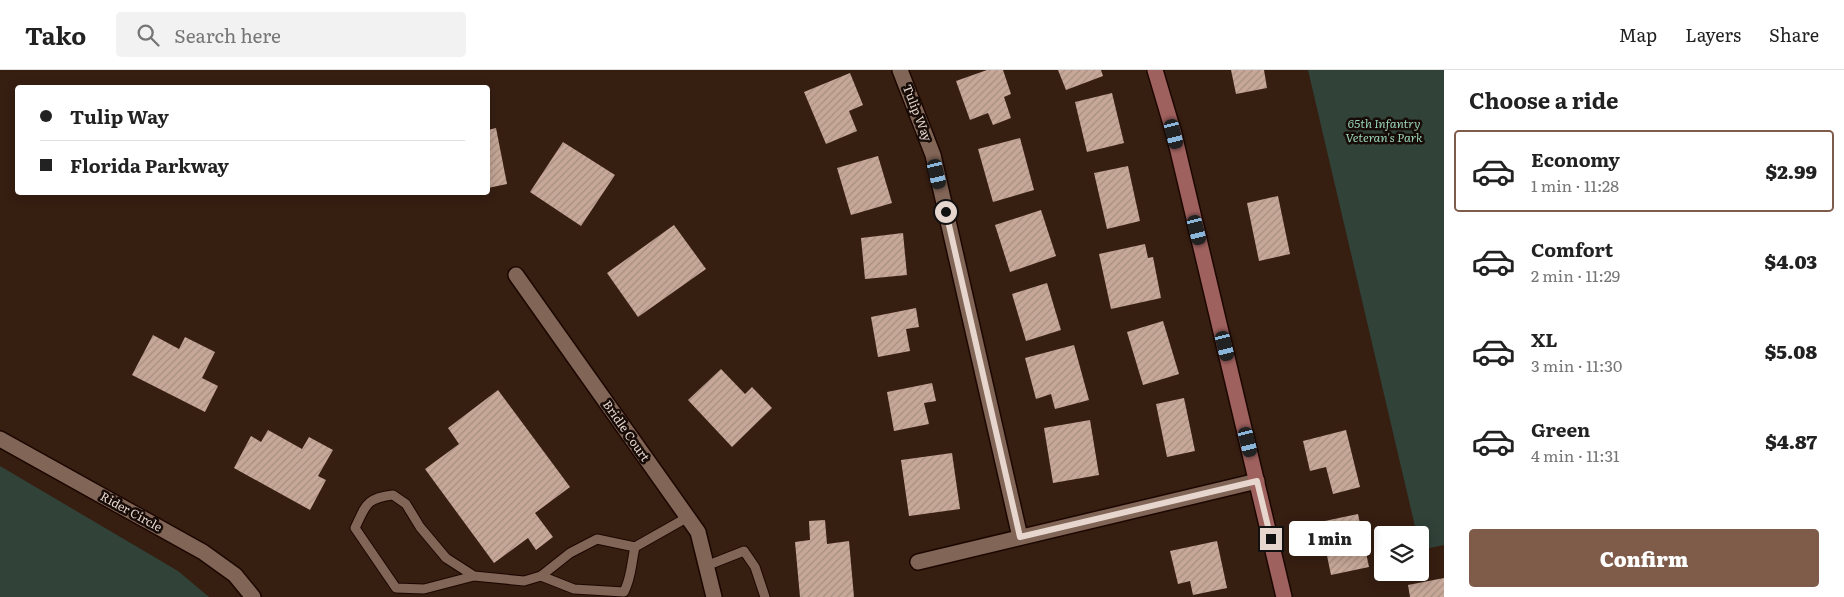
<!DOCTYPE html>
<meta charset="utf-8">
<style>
:root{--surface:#fff;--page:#f2f2f2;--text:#222;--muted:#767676;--line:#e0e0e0;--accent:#7f5b4a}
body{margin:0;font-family:Literata,serif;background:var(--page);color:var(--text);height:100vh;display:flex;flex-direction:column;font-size:19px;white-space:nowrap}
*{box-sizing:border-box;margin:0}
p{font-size:16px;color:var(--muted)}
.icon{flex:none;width:28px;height:28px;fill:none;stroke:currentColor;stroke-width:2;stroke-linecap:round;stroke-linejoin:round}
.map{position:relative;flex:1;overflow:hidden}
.details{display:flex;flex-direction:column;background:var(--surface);width:400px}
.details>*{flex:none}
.top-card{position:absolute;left:15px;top:15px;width:475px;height:110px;border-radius:5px;box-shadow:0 2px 12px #0003;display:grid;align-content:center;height:110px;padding:0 25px;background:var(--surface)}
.fabs{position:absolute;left:1374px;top:456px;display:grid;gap:10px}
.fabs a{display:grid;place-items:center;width:55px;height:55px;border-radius:5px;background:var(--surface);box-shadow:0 2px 12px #0003;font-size:25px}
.end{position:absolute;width:22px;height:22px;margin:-11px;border:6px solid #e6d6ce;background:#111;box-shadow:0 0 0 2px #111}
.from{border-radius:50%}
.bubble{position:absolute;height:35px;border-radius:5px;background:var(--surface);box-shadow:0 2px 12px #0003;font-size:16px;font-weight:800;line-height:35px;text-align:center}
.car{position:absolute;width:15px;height:30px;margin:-15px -8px;border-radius:6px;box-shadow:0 0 4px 1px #0007;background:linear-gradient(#222 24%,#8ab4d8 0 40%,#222 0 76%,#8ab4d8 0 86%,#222 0)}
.top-card b{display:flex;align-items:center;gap:18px;height:48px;font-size:19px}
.top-card b+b{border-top:1px solid var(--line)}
.top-card i{width:12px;height:12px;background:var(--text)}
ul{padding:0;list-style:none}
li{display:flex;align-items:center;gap:15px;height:82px;margin:0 10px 8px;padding:0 15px;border:2px solid transparent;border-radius:5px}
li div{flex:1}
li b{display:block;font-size:19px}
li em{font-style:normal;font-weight:800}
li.selected{border-color:var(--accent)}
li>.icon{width:45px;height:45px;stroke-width:1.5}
h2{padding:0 25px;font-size:22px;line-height:60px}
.cta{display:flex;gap:10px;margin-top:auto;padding:10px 25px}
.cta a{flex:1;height:58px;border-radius:5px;background:var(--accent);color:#fff;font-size:20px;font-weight:800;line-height:58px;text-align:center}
header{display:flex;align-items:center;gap:30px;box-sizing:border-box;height:70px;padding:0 25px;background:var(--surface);border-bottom:1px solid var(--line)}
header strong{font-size:24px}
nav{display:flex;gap:28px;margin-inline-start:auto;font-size:18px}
.search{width:350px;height:45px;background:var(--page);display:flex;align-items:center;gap:12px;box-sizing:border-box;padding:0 18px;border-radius:5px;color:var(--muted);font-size:19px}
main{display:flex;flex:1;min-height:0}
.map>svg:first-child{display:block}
.green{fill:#314239}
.building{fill:url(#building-hatch)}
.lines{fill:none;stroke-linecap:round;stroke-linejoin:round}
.lane-casing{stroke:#1c0700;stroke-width:11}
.street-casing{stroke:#1c0700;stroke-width:18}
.secondary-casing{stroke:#1c0700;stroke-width:18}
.lane{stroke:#816556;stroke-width:9}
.street{stroke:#816556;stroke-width:15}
.secondary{stroke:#9f615e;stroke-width:15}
.route{stroke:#e6d6ce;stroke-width:6}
.labels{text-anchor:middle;stroke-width:5;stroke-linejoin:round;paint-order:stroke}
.street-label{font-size:12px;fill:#e6d6ce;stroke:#160b06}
.park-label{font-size:12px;font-style:italic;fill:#99d2b5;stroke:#160b06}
</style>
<header>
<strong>Tako</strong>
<div class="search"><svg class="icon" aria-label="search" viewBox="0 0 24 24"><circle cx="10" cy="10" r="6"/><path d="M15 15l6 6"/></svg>Search here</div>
<nav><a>Map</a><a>Layers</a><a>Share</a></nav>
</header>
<main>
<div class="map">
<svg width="1444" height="527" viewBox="0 0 1444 527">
<defs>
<pattern id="building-hatch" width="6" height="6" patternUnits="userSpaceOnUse" patternTransform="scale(1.25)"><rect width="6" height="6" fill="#c7a898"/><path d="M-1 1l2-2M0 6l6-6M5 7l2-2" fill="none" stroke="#a68e82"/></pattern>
</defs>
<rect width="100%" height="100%" fill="#361e11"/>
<g class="green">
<path d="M1308,0h136v475l-24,5v-15h-3z"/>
<path d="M0,396l178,105 31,26h-209z"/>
</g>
<g class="building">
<path d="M987,0h16l8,24 -7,3 7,21 -18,7 -5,-12 -18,7 -14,-39z"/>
<path d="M1058,0h43l2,6 -37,14z"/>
<path d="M1231,0h33l3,18 -31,6z"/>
<path d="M850,3l13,32 -14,6 8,20 -31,13 -22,-52z"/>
<path d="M1112,23l12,50 -37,9 -12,-50z"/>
<path d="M496,58l11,56 -19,4v-58z"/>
<path d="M1020,68l14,52 -41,12 -15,-53z"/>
<path d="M563,72l52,33 -34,51 -51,-34z"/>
<path d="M878,86l14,47 -41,12 -14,-47z"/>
<path d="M1128,96l12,55 -33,8 -13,-56z"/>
<path d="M1278,126l12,58 -31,7 -12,-58z"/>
<path d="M1041,140l15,46 -46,16 -15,-47z"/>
<path d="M674,155l32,44 -68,48 -31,-44z"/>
<path d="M903,163l4,42 -42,4 -4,-41z"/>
<path d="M1145,174l3,14 5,-1 8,41 -50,11 -12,-55z"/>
<path d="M1047,213l14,47 -35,11 -14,-47z"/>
<path d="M916,238l3,19 -13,2 4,22 -32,6 -7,-40z"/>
<path d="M1163,251l16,53 -36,11 -16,-53z"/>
<path d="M153,265l26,14 6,-12 30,15 -13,26 16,8 -13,26 -73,-37z"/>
<path d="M1074,275l15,55 -34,9 -4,-15 -15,5 -11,-41z"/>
<path d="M721,299l24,25 7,-7 20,21 -40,39 -44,-47z"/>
<path d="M932,313l4,18 -12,2 5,21 -35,7 -7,-39z"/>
<path d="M498,320l72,97 -35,26 18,24 -17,13 -8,-12 -34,25 -69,-94 34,-25 -11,-16z"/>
<path d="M1184,328l11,53 -28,6 -11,-53z"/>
<path d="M1090,350l9,55 -46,8 -9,-55z"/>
<path d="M268,360l34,19 7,-12 24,13 -15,26 8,4 -16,30 -76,-42 17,-32 10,6z"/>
<path d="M1346,360l14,57 -27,7 -7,-27 -16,4 -7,-30z"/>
<path d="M952,383l8,56 -51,7 -8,-56z"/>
<path d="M1358,444l11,53 -38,8 -11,-53z"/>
<path d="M825,450l2,24 22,-3 5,56h-54l-5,-55 15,-2 -1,-19z"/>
<path d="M1217,471l10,47 -34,7 -3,-14 -12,3 -8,-33z"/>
<path d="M1444,508v19h-34l-2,-12z"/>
</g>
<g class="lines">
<g class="lane-casing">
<g id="lane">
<path d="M706,496l38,-15 11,16 10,30"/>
<path d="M474,506l-50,13 -28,-1 -41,-60c11,-23 11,-30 38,-33l13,9 14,23 26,31 28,18 50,5 17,-5 29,-23 27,-14 38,8 53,-30"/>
<path d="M541,506l33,13 50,3c8,-16 7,-28 11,-45"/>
</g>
</g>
<g class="street-casing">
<g id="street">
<path d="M900,0l33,85 87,382"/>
<path d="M516,205l182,257 16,65"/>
<path d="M0,369l203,113 32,23 18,22"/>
<path d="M918,492l339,-81"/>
</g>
</g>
<g class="secondary-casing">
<path id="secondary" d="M1155,0l19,64 110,463"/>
</g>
<use href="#lane" class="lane"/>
<use href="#street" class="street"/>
<use href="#secondary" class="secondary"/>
</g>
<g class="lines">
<path class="route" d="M946,142l74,325 237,-56 14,58"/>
</g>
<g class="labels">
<g class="street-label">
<text transform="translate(917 43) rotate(69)" y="4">Tulip Way</text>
<text transform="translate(626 361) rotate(55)" y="4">Bridle Court</text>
<text transform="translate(131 442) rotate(29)" y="4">Rider Circle</text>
</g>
<g class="park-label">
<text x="1384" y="58">65th Infantry<tspan x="1384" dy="14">Veteran's Park</tspan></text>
</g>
</g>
</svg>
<div class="fabs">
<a><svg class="icon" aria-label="layers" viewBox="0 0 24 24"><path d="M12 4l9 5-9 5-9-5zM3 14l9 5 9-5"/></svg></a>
</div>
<i class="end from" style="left:946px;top:142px"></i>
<i class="end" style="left:1271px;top:469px"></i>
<div class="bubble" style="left:1289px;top:451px;width:82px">1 min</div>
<i class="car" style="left:1174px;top:64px;rotate:166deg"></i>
<i class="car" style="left:937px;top:104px;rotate:167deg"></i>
<i class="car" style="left:1197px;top:160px;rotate:166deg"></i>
<i class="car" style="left:1225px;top:276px;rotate:166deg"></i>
<i class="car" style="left:1248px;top:372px;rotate:166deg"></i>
<div class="top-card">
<b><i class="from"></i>Tulip Way</b>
<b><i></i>Florida Parkway</b>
</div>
</div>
<section class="details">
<h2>Choose a ride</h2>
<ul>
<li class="selected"><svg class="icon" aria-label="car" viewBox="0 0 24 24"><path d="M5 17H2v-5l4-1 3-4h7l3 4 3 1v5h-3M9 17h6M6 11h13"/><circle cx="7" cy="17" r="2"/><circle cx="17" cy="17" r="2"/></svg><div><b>Economy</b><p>1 min · 11:28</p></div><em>$2.99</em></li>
<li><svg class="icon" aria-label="car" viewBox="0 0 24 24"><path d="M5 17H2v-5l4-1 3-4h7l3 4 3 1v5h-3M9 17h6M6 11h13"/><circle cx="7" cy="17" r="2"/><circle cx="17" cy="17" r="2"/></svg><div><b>Comfort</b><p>2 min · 11:29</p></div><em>$4.03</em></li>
<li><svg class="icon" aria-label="car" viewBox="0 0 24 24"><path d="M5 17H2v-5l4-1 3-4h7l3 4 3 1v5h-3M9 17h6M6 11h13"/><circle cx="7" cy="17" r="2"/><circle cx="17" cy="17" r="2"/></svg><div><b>XL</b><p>3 min · 11:30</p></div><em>$5.08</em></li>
<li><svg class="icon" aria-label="car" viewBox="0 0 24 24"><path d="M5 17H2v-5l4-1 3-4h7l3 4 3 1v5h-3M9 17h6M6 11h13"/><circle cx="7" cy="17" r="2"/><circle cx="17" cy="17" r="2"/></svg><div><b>Green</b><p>4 min · 11:31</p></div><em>$4.87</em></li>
</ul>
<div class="cta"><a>Confirm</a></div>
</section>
</main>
